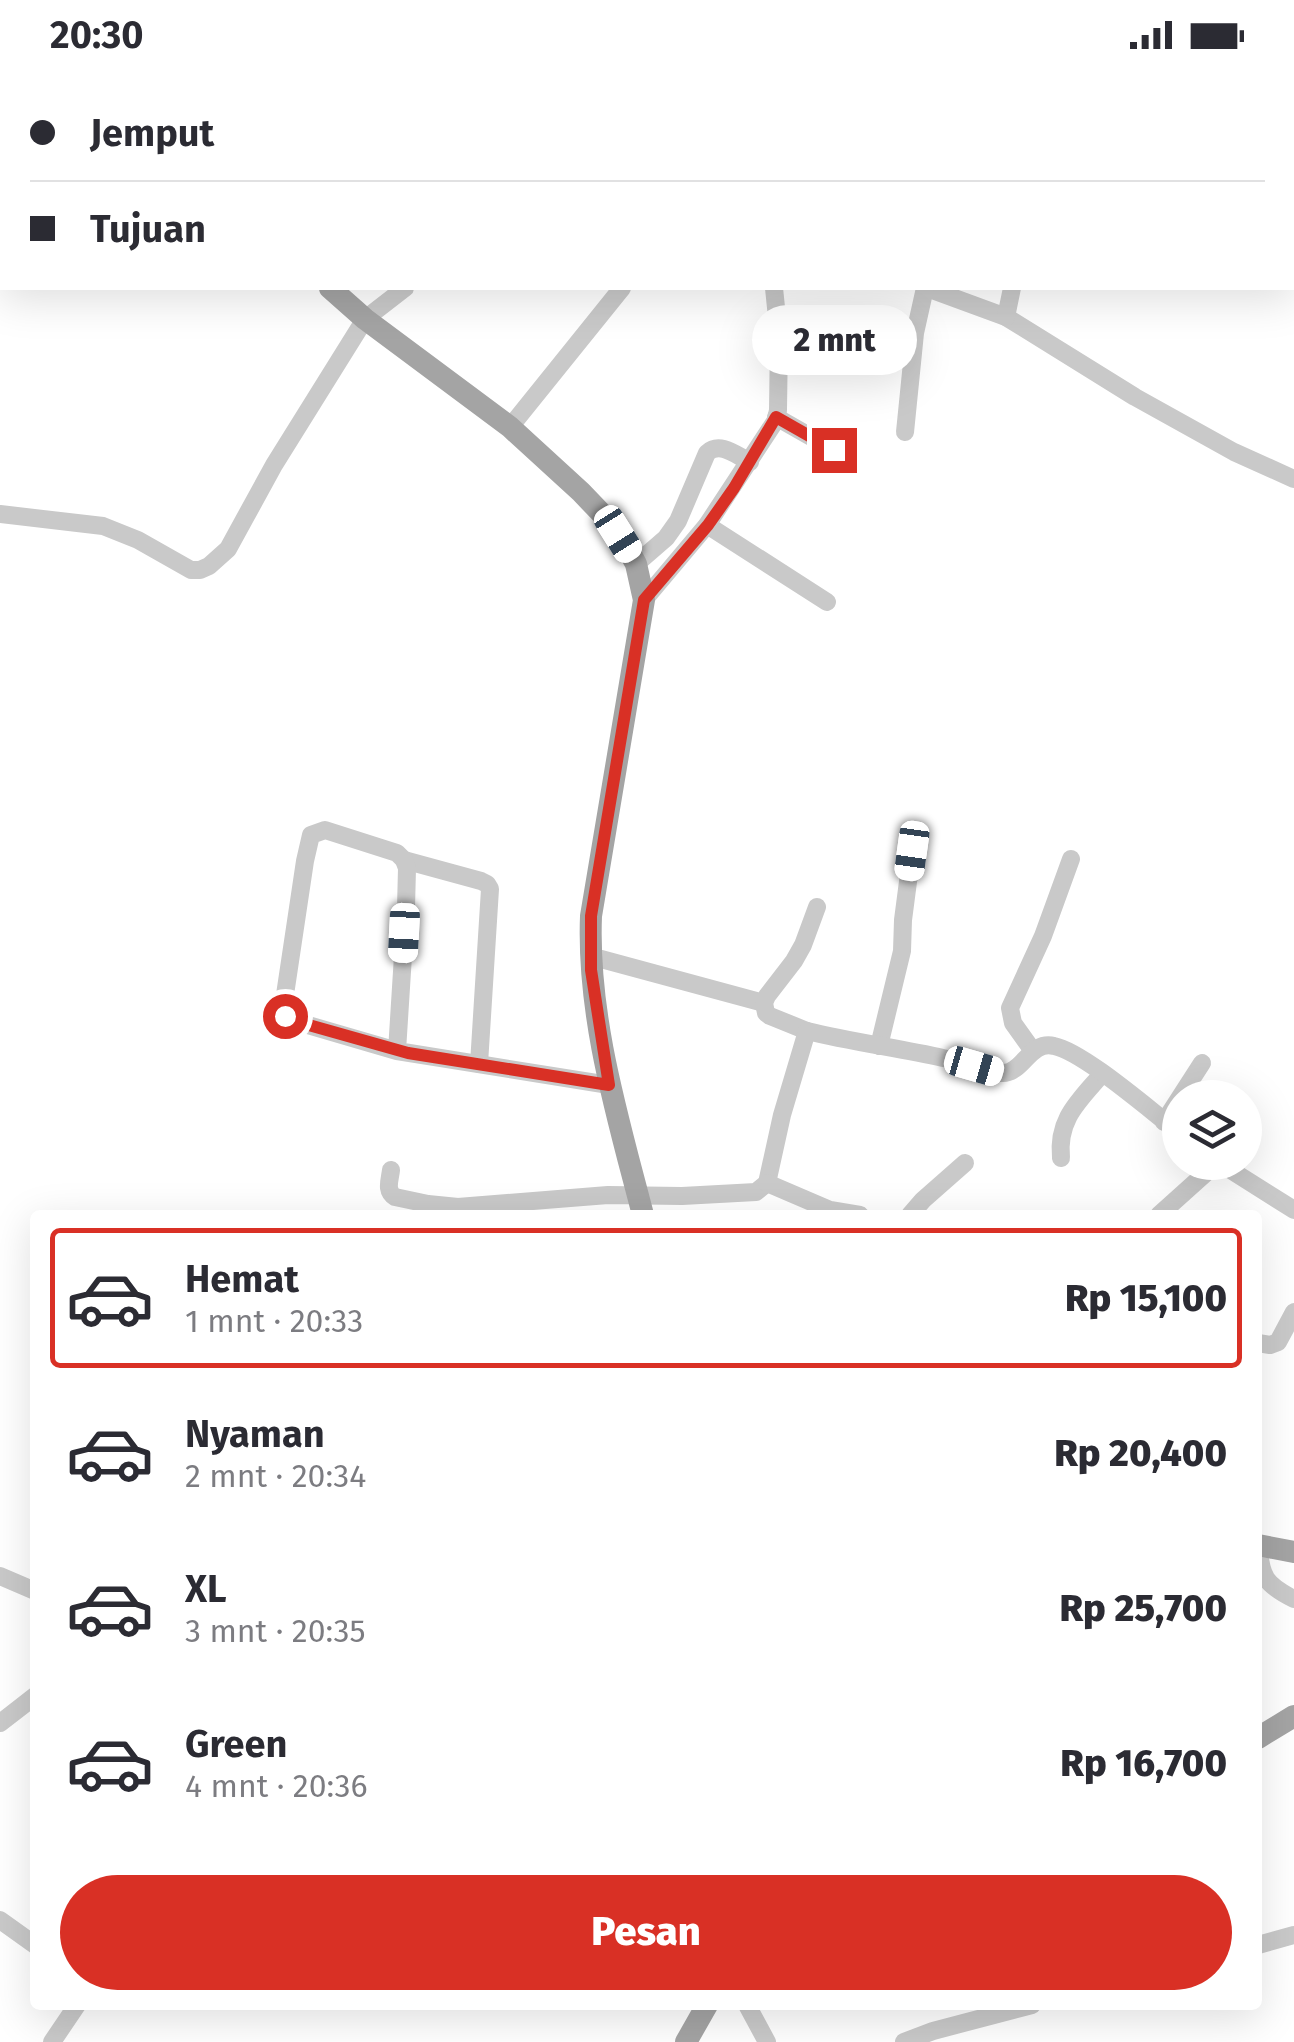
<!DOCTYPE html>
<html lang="id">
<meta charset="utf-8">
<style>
:root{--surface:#fff;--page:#f2f2f3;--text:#2b2b33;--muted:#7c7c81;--line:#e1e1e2;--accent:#d93025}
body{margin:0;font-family:"Fira Sans",sans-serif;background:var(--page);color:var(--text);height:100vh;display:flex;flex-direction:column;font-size:38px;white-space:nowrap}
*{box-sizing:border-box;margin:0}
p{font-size:32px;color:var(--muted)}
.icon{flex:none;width:55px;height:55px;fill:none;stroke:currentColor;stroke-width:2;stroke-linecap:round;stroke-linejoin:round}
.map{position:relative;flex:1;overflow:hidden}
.sheet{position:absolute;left:30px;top:1140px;width:1232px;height:800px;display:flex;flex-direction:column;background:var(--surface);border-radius:10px;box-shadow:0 10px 40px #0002}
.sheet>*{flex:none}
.hud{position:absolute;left:0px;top:0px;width:1295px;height:220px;box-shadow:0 10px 40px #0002;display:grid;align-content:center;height:220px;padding:0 30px;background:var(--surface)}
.tools{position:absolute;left:1162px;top:1010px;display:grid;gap:20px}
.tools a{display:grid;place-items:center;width:100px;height:100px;border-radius:50%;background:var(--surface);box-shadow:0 10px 40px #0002;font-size:50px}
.end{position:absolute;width:45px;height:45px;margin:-22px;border:12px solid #d93025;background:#fff;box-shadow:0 0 0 5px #fff}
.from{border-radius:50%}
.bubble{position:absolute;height:70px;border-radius:35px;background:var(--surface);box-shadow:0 10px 40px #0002;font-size:32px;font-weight:800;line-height:70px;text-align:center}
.car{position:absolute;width:30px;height:60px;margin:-30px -15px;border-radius:12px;box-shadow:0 0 8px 2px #0007;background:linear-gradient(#fff 24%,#345 0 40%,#fff 0 76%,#345 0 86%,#fff 0)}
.hud b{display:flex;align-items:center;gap:35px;height:95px;font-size:38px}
.hud b+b{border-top:2px solid var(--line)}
.hud i{width:25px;height:25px;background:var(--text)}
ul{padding:18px 0 0;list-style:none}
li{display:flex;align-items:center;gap:30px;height:140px;margin:0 20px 15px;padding:0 10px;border:5px solid transparent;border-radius:10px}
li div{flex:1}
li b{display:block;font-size:38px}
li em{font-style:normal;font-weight:800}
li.on{border-color:var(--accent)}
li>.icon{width:90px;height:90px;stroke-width:1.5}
.cta{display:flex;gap:20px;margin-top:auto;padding:20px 30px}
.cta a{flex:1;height:115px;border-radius:60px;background:var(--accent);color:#fff;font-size:40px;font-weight:800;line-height:115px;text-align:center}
.status{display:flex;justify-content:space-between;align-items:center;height:70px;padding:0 50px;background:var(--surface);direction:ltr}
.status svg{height:28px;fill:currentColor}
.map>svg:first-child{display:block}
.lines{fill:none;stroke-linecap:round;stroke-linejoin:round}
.minor{stroke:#c9c9c9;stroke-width:18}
.major{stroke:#a4a4a4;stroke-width:22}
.route{stroke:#d93025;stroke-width:12}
</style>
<div class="status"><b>20:30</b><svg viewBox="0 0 49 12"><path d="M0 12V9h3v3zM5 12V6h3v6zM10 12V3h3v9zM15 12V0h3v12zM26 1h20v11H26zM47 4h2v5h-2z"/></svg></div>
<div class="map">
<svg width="1294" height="1972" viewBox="0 0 1294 1972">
<rect width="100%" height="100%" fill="#fff"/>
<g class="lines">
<g class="minor">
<path d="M166,2l1,-2"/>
<path d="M1064,2l1,-2"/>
<path d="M0,127l2,1"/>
<path d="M1292,183l2,1"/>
<path d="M927,218l79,29 129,80 99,55 60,27"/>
<path d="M1006,247l6,-29"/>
<path d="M776,347l58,33"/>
<path d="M510,357l112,-139"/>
<path d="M905,362l10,-99 10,-45"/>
<path d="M0,444l103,12 35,14 53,30h9l9,-4 19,-17 46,-84 91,-146 40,-31"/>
<path d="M707,455l120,77"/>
<path d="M636,494l30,-26 12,-17 29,-68c13,-12 29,2 43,9"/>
<path d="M644,530l63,-75 69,-105 2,-10 1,-73 -5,-49"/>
<path d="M404,790l77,21 6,3 3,5 -11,175"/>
<path d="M590,886l174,47"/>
<path d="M807,961l-37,-15 -4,-3 -2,-10 3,-7 27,-35 9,-16 14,-38"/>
<path d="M879,976l23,-95 1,-31 9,-69"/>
<path d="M397,981l-106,-31 -6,-5 -2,-7 22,-147 6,-26 14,-5 72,23 7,7 3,8 -1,40 -9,143 212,34"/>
<path d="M1033,981l-20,-28 -3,-15 33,-72 28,-77"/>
<path d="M1164,1052l38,-59"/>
<path d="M1061,1088c-4,-39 18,-57 41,-84"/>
<path d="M1218,1092l76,48"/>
<path d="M391,1100c-1,10 -6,21 4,27l33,7 30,3 150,-12 74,1 74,-4 11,-9 15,-68 25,-84c45,11 91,17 136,27 16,3 46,16 60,15 20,0 27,-33 51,-27 30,6 99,67 126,87"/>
<path d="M767,1113l63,27 30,5"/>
<path d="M910,1145l13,-15 42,-37"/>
<path d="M1159,1145l59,-53"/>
<path d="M1258,1273l12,2 8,-3 16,-30"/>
<path d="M1259,1475c1,32 7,40 35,54"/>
<path d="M0,1506l35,15"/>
<path d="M0,1653l35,-27"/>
<path d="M0,1850l35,25"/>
<path d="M1258,1875l36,-10"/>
<path d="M747,1935l20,37"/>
<path d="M52,1972l25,-37"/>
<path d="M904,1972l29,-11 99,-26"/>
</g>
<g class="major">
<path d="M198,0l1,2"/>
<path d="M330,218l35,31 145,108 71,65 23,24 25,35 7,13 8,36 -53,316c-4,101 27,202 52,299"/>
<path d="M1258,1475l36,7"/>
<path d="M1258,1668l36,-22"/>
<path d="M686,1972l21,-37"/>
</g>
</g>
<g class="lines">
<path class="route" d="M285,946l6,4 117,33 201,32 -18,-115v-54l53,-316 64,-75 26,-37 42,-71 58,33"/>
</g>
</svg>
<div class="tools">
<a><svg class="icon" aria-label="layers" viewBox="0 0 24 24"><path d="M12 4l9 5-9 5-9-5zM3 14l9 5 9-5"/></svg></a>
</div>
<i class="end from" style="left:285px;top:946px"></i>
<i class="end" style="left:834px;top:380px"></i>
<div class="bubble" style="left:752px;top:235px;width:165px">2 mnt</div>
<i class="car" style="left:618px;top:464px;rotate:148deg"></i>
<i class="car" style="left:912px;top:781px;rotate:188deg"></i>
<i class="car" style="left:404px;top:863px;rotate:183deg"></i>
<i class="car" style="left:974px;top:996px;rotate:106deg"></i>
<div class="hud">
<b><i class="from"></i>Jemput</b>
<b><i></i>Tujuan</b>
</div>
<section class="sheet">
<ul>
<li class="on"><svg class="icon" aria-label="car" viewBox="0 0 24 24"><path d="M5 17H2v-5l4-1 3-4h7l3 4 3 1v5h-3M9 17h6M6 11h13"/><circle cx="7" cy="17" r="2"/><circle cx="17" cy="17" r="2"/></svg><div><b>Hemat</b><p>1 mnt · 20:33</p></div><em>Rp 15,100</em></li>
<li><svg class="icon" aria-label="car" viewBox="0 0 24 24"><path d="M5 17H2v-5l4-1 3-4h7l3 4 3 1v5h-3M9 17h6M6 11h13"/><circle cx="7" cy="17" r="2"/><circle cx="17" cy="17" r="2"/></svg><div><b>Nyaman</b><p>2 mnt · 20:34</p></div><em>Rp 20,400</em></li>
<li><svg class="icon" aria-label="car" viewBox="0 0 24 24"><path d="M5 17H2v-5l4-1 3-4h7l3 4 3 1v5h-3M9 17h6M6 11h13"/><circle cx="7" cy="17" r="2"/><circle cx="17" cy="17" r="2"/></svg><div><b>XL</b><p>3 mnt · 20:35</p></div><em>Rp 25,700</em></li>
<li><svg class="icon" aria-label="car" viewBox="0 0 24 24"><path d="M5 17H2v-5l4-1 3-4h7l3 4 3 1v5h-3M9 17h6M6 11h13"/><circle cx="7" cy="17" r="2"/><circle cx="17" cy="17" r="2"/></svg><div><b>Green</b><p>4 mnt · 20:36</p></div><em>Rp 16,700</em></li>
</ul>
<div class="cta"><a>Pesan</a></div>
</section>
</div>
